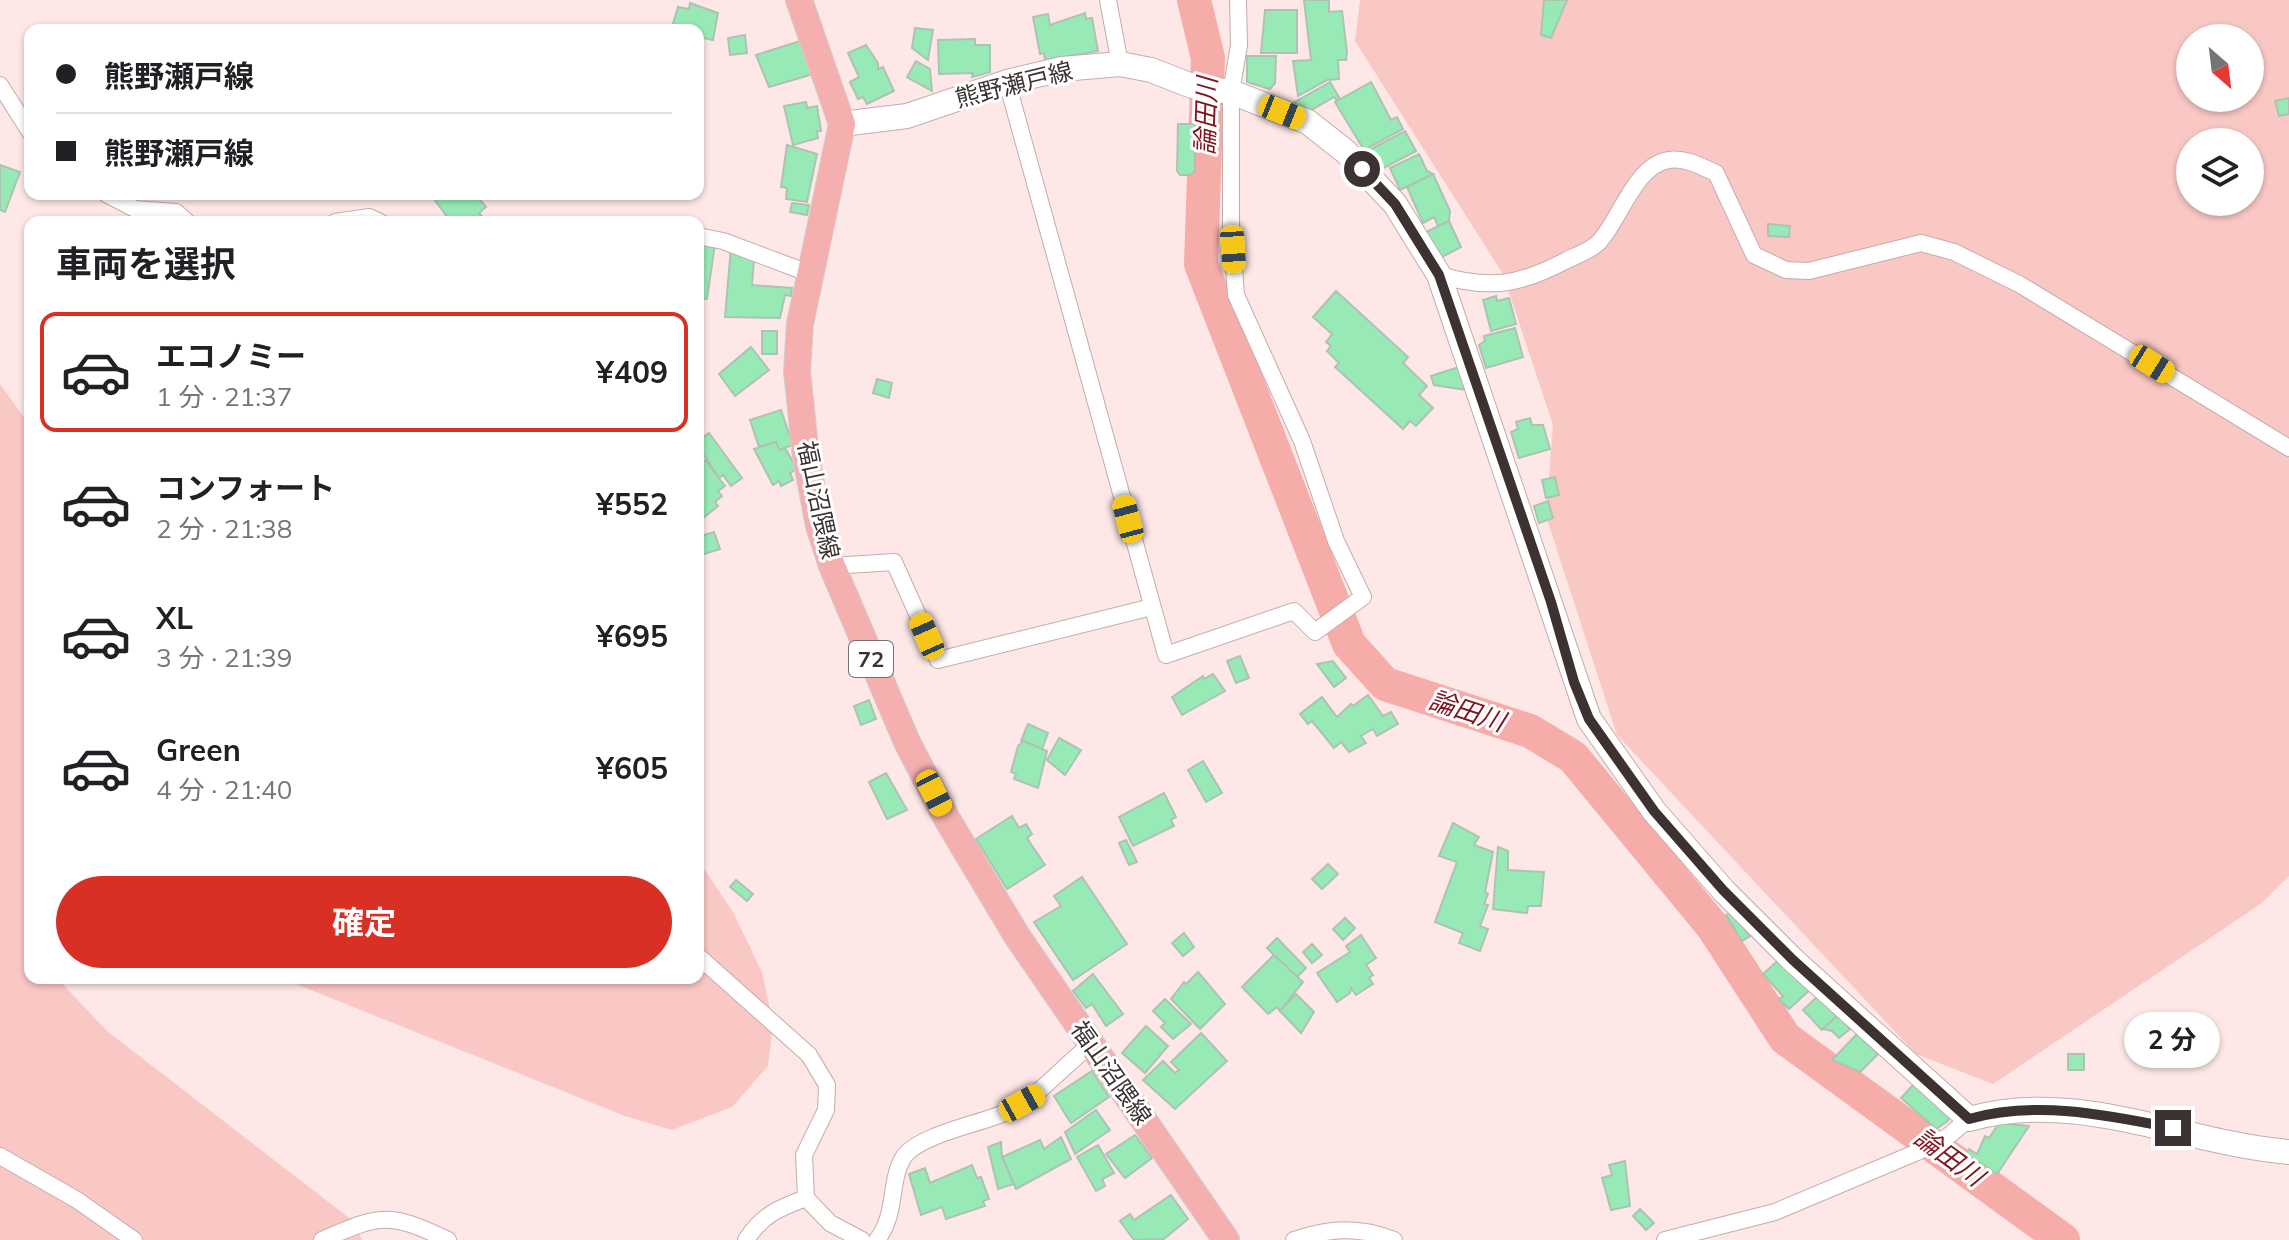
<!DOCTYPE html>
<html lang="ja">
<meta charset="utf-8">
<style>
:root{--surface:#fff;--page:#f6f6f6;--text:#202124;--muted:#757577;--line:#e0e0e0;--accent:#d93025}
body{margin:0;font-family:Mulish,"Noto Sans JP",sans-serif;background:var(--page);color:var(--text);height:100vh;display:flex;flex-direction:column;font-size:30px;white-space:nowrap}
*{box-sizing:border-box;margin:0}
p{font-size:26px;color:var(--muted)}
.icon{flex:none;width:44px;height:44px;fill:none;stroke:currentColor;stroke-width:2;stroke-linecap:round;stroke-linejoin:round}
.map{position:relative;flex:1;overflow:hidden}
.details{position:absolute;left:24px;top:216px;width:680px;height:768px;display:flex;flex-direction:column;background:var(--surface);border-radius:16px;box-shadow:0 2px 6px #0004}
.details>*{flex:none}
.guide{position:absolute;left:24px;top:24px;width:680px;height:176px;border-radius:16px;box-shadow:0 2px 6px #0004;display:grid;align-content:center;height:176px;padding:0 32px;background:var(--surface)}
.needle{width:52px;rotate:152deg}
.tools{position:absolute;left:2176px;top:24px;display:grid;gap:16px}
.tools a{display:grid;place-items:center;width:88px;height:88px;border-radius:50%;background:var(--surface);box-shadow:0 2px 6px #0004;font-size:40px}
.end{position:absolute;width:36px;height:36px;margin:-18px;border:10px solid #3c3232;background:#fff;box-shadow:0 0 0 4px #fff}
.from{border-radius:50%}
.bubble{position:absolute;height:56px;border-radius:28px;background:var(--surface);box-shadow:0 2px 6px #0004;font-size:26px;font-weight:700;line-height:56px;text-align:center}
.car{position:absolute;width:24px;height:48px;margin:-24px -12px;border-radius:10px;box-shadow:0 0 6px 2px #0007;background:linear-gradient(#f5c518 24%,#345 0 40%,#f5c518 0 76%,#345 0 86%,#f5c518 0)}
.guide b{display:flex;align-items:center;gap:28px;height:76px;font-size:30px}
.guide b+b{border-top:2px solid var(--line)}
.guide i{width:20px;height:20px;background:var(--text)}
ul{padding:0;list-style:none}
li{display:flex;align-items:center;gap:24px;height:120px;margin:0 16px 12px;padding:0 16px;border:4px solid transparent;border-radius:16px}
li div{flex:1}
li b{display:block;font-size:30px}
li em{font-style:normal;font-weight:700}
li.current{border-color:var(--accent)}
li>.icon{width:72px;height:72px;stroke-width:1.5}
h2{padding:0 32px;font-size:36px;line-height:96px}
.button{display:flex;gap:16px;margin-top:auto;padding:16px 32px}
.button a{flex:1;height:92px;border-radius:48px;background:var(--accent);color:#fff;font-size:32px;font-weight:700;line-height:92px;text-align:center}
.map>svg:first-child{display:block}
.green{fill:#f9c8c5;fill-rule:evenodd}
.lines{fill:none;stroke-linecap:round;stroke-linejoin:round}
.river{stroke:#f6aca9;stroke-width:34}
.building{fill:#97eab6;stroke:#aec2b4;stroke-width:2}
.minor-casing{stroke:#c5acaa;stroke-width:18}
.secondary-casing{stroke:#c5acaa;stroke-width:26}
.primary-casing{stroke:#d0cece;stroke-width:28}
.minor{stroke:#fff;stroke-width:16}
.secondary{stroke:#fff;stroke-width:24}
.primary{stroke:#f5afaf;stroke-width:26}
.route{stroke:#3c3232;stroke-width:10}
.labels{text-anchor:middle;stroke-width:6;stroke-linejoin:round;paint-order:stroke}
.shield{fill:#fff;stroke:#767070;stroke-width:2}
.shield-label{font-size:22px;font-weight:bold;fill:#3c3232}
.street-label{font-size:24px;fill:#3c3232;stroke:#fff}
.water-label{font-size:26px;font-style:italic;fill:#7f1620;stroke:#fff}
</style>
<div class="map">
<svg width="2289" height="1240" viewBox="0 0 2289 1240">
<rect width="100%" height="100%" fill="#fde8e7"/>
<g class="green">
<path d="M1360,0h929v876l-27,27 -269,181 -77,-30 -299,-319 -71,-219 7,-91 -50,-151 -148,-233zM2190,38h60v60h-60zM2190,142h60v60h-60z"/>
<path d="M0,384l30,42v552h27l50,53 246,190 9,19h-362z"/>
<path d="M698,860l35,52 29,60 11,51 -5,43 -36,41 -60,23 -47,-14 -344,-138h417z"/>
</g>
<g class="lines">
<path class="river" d="M1194,0l14,58 -7,206 148,380 36,40 145,47 43,26 140,170 72,111 278,202"/>
</g>
<g class="building">
<path d="M1304,0h25v12l13,-1 5,41 -1,8h-8l1,19 -12,1 -29,16 -5,-35 18,-1z"/>
<path d="M1544,0h23l-16,38 -10,-3z"/>
<path d="M690,3l28,10 -5,27 -15,-3v-7h-27l7,-23 11,2z"/>
<path d="M1265,10h32v43h-36z"/>
<path d="M1085,13l1,6 6,-1 6,33 -53,9 -1,-7 -4,1 -7,-37 15,-3 2,11z"/>
<path d="M915,28l18,2 -5,30 -16,-12z"/>
<path d="M745,35l2,18 -17,2 -2,-17z"/>
<path d="M975,39v6h15v27l-18,5 1,-4 -34,1 -1,-34z"/>
<path d="M800,41l13,33 -44,13 -13,-32z"/>
<path d="M866,45l12,18v6l5,-2 11,24 -27,13 -4,-7 -5,2 -8,-17 9,-5 -11,-24z"/>
<path d="M1247,56h29l-1,27 -5,6 -23,-7z"/>
<path d="M916,61l14,8 2,22 -25,-14z"/>
<path d="M1330,82l10,17 -3,2 -3,-4 -26,15 -15,-9z"/>
<path d="M1371,82l20,38 6,-3 6,12 -39,21 -29,-48z"/>
<path d="M2289,98v16l-10,2 -4,-15z"/>
<path d="M806,102l1,6 10,-2 4,25h-4l1,7 -25,7 -9,-39z"/>
<path d="M1178,124h17v47l-5,4h-10l-3,-4z"/>
<path d="M1405,131l11,20 -34,18 -11,-20z"/>
<path d="M787,145l30,9 -10,48 -21,-3 1,-11 -6,-1z"/>
<path d="M1419,154l8,17 6,3 -33,16 -10,-22z"/>
<path d="M0,165l20,7 -15,40 -5,-2z"/>
<path d="M1433,174l17,37 -1,10 -11,5 -4,-9 -11,6 -16,-36z"/>
<path d="M460,194l10,4 5,-4 11,13 -7,6 8,9h-36l-17,-23z"/>
<path d="M792,203l17,2 -2,10 -17,-3z"/>
<path d="M1449,221l12,26 -19,10 -16,-25z"/>
<path d="M1768,224l22,2 -1,11 -21,-1z"/>
<path d="M698,239l17,5 -8,55 -9,-1z"/>
<path d="M731,247l19,1 -1,11 5,1 -2,25 40,3 -1,8 -6,-1 -5,23 -55,-1z"/>
<path d="M1336,291l72,66 -5,6 24,23 -8,9 14,13 -17,18 -6,-5 -7,8 -68,-62 4,-4 -12,-12 4,-5 -5,-4 6,-8 -19,-17z"/>
<path d="M1496,296l1,5 12,-3 7,26 -25,7 -8,-31z"/>
<path d="M1515,328l8,29 -37,11 -7,-23 6,-4 -1,-5z"/>
<rect x="762" y="331" width="15" height="23"/>
<path d="M751,347l18,23 -34,26 -16,-22z"/>
<path d="M1459,367l7,23 -32,-5 -3,-9z"/>
<path d="M877,379l15,4 -3,15 -16,-5z"/>
<path d="M781,410l12,35 -14,5 -3,-8 -17,5 -9,-27z"/>
<path d="M1530,418l2,7h11l7,24 -31,9 -8,-26 7,-3 -2,-7z"/>
<path d="M709,433l33,45 -11,8 -8,-11 -4,3 -21,-32v-5z"/>
<path d="M776,442l3,8 6,-2 12,21 -7,4 3,7 -12,6 -2,-5 -6,4 -19,-36z"/>
<path d="M705,460l20,26 -7,5 4,5 -7,6 3,4 -15,12 -5,-7 4,-3 -4,-3v-40z"/>
<path d="M1555,477l4,18 -13,3 -4,-18z"/>
<path d="M1548,501l5,17 -14,5 -5,-17z"/>
<path d="M714,532l6,17 -19,6 -3,-18z"/>
<path d="M1240,656l9,22 -13,5 -9,-22z"/>
<path d="M1333,661l13,17 -12,9 -17,-23z"/>
<path d="M1213,674l12,17 -43,24 -10,-18 31,-21 1,3z"/>
<path d="M1368,695l15,21 8,-4 7,12 -21,12 -4,-7 -12,7 5,7 -17,9 -8,-10 -7,6 -22,-27 -4,3 -8,-10 22,-17 15,20 14,-13 2,2z"/>
<path d="M869,700l7,19 -15,6 -7,-19z"/>
<path d="M1028,724l20,9 -6,16 -21,-8z"/>
<path d="M1059,738l22,12 -16,25 -18,-15z"/>
<path d="M1024,741l23,10 -9,37 -24,-9 2,-5 -5,-2 7,-26z"/>
<path d="M1203,761l19,32 -16,9 -18,-32z"/>
<path d="M886,773l21,37 -20,9 -18,-37z"/>
<path d="M1164,793l12,24 -5,3 3,6 -41,20 -14,-29z"/>
<path d="M1012,816l7,12 7,-4 6,10 -5,4 18,27 -38,24 -31,-50z"/>
<path d="M1453,823l26,14 -5,8 19,7 -8,40 3,2 -4,10 4,1 -8,21 8,3 -8,22 -21,-8 4,-10 -28,-11 22,-60 -18,-6z"/>
<path d="M1126,840l11,22 -8,3 -10,-22z"/>
<path d="M1498,847l10,4v19l36,2 -3,34h-13l-1,7 -34,-4z"/>
<path d="M1328,864l10,10 -16,15 -10,-10z"/>
<path d="M1082,877l45,67 -54,36 -39,-58 27,-16 -7,-10z"/>
<path d="M736,880l17,14 -6,7 -17,-14z"/>
<path d="M1731,912l19,24 -8,5 -16,-26z"/>
<path d="M1345,918l10,10 -12,12 -10,-11z"/>
<path d="M1184,933l10,14 -11,9 -11,-13z"/>
<path d="M1361,935l15,23 -10,7 7,10 -4,3 4,6 -17,11 -5,-7 -1,5 -13,9 -20,-29 33,-21 -4,-6z"/>
<path d="M1277,938l29,30 -10,10 -29,-30z"/>
<path d="M1312,944l10,11 -10,8 -9,-11z"/>
<path d="M1274,955l29,27 -23,29 -3,-4 -9,7 -26,-27z"/>
<path d="M1783,956l29,32 -23,21 -10,-10 4,-3 -20,-22z"/>
<path d="M1198,972l27,32 -25,25 -29,-30 13,-17 2,2z"/>
<path d="M1093,974l30,40 -17,12 -14,-22 -6,4 -13,-17z"/>
<path d="M1296,994l18,18 -13,21 -21,-22z"/>
<path d="M1819,995l19,20 -16,15 -19,-20z"/>
<path d="M1165,999l26,25 -18,15 -12,-12 4,-4 -12,-12z"/>
<path d="M1838,1015l12,14 -11,9 -7,-7 -9,-2z"/>
<path d="M1146,1026l22,20 -23,27 -23,-20z"/>
<path d="M1201,1033l26,28 -52,48 -32,-29 20,-19 12,12 4,-3 -8,-8z"/>
<path d="M1857,1034l21,20 -18,18 -28,-12z"/>
<rect x="2068" y="1054" width="16" height="16"/>
<path d="M1092,1071l17,26 -38,26 -17,-27z"/>
<path d="M1914,1084l35,31 -1,6 -12,8 -35,-31z"/>
<path d="M1096,1110l14,20 -35,24 -10,-22z"/>
<path d="M1999,1123l30,3 -32,48 -31,-21 3,-4 8,5 8,-18 4,2z"/>
<path d="M1135,1135l17,23 -27,20 -19,-24z"/>
<path d="M1061,1137l10,22 -55,30 -14,-32 38,-17 4,9z"/>
<path d="M1001,1142l1,15 12,27 -16,5 -10,-42z"/>
<path d="M1098,1145l16,28 -12,6 3,7 -9,5 -19,-34z"/>
<path d="M1625,1161l5,45 -19,4 -9,-32 10,-3 -3,-10z"/>
<path d="M972,1165l5,13 4,-1 8,22 -6,2 2,5 -39,13 -4,-12 -21,8 -12,-41 16,-6 5,15z"/>
<path d="M1171,1195l17,24 -24,20 -30,1 -14,-19 10,-7 4,6z"/>
<path d="M1640,1209l14,14 -8,7 -13,-14z"/>
</g>
<g class="lines">
<g class="minor-casing">
<g id="minor">
<path d="M1108,0l12,64"/>
<path d="M1007,82l159,573 128,-44 21,21 48,-35 -27,-56 -34,-100 -66,-146 -5,-70v-133l8,-47 -1,-45"/>
<path d="M0,85l30,47"/>
<path d="M106,194l29,15 41,3 11,10"/>
<path d="M335,222l34,-5 11,5"/>
<path d="M698,236l25,5 88,33"/>
<path d="M1439,275c51,15 81,10 128,-15 10,-5 25,-10 32,-18 22,-24 36,-77 70,-82 16,-3 33,7 47,13l38,82 32,15 23,1 112,-28 33,9 65,32 270,164"/>
<path d="M832,566l62,-4 44,98 214,-53"/>
<path d="M698,956l111,99 18,30 -1,25 -22,45 2,43 24,25 32,17"/>
<path d="M0,1156l77,44 57,40"/>
<path d="M322,1240c59,-26 67,-28 126,0"/>
<path d="M746,1240c16,-25 33,-32 60,-42"/>
<path d="M877,1240c20,-25 12,-59 26,-82 14,-23 77,-34 101,-45 36,-16 57,-46 88,-69"/>
<path d="M1294,1240c35,-12 65,-14 100,0"/>
<path d="M1665,1240l110,-28 140,-59 32,-16 22,-18"/>
</g>
</g>
<g class="secondary-casing">
<path id="secondary" d="M842,124l65,-8 100,-34 55,-13 58,-5 31,6 41,16 39,6 77,30 38,30 49,52 44,71 150,444 65,92 69,79 70,70 176,159c109,-31 213,24 320,33"/>
</g>
<g class="primary-casing">
<path id="primary" d="M799,0l43,124 -42,200 -3,47 9,86 13,69 13,40 75,176 40,77 70,117 209,304"/>
</g>
<use href="#minor" class="minor"/>
<use href="#secondary" class="secondary"/>
<use href="#primary" class="primary"/>
</g>
<g class="lines">
<path class="route" d="M1362,169l33,35 44,71 112,327 23,80 15,37 65,92 69,79 70,70 176,159c67,-19 138,-4 204,9"/>
</g>
<g class="labels">
<rect class="shield" x="849" y="641" width="44" height="36" rx="6"/>
<g class="shield-label">
<text x="871" y="667">72</text>
</g>
<g class="street-label">
<text transform="translate(1014 85) rotate(-14)" y="8">熊野瀬戸線</text>
<text transform="translate(818 500) rotate(78)" y="8">福山沼隈線</text>
<text transform="translate(1111 1073) rotate(55)" y="8">福山沼隈線</text>
</g>
<g class="water-label">
<text transform="translate(1206 116) rotate(-88)" y="9">論田川</text>
<text transform="translate(1467 711) rotate(18)" y="9">論田川</text>
<text transform="translate(1949 1157) rotate(36)" y="9">論田川</text>
</g>
</g>
</svg>
<div class="tools">
<a><svg class="needle" viewBox="-14 -14 28 28"><path d="M0-13l5 13h-10z" fill="#e53935"/><path d="M0 13l5-13h-10z" fill="#757577"/></svg></a>
<a><svg class="icon" aria-label="layers" viewBox="0 0 24 24"><path d="M12 4l9 5-9 5-9-5zM3 14l9 5 9-5"/></svg></a>
</div>
<i class="end from" style="left:1362px;top:169px"></i>
<i class="end" style="left:2173px;top:1128px"></i>
<div class="bubble" style="left:2124px;top:1012px;width:96px">2 分</div>
<i class="car" style="left:1282px;top:112px;rotate:112deg"></i>
<i class="car" style="left:1233px;top:249px;rotate:176deg"></i>
<i class="car" style="left:2152px;top:364px;rotate:122deg"></i>
<i class="car" style="left:1128px;top:519px;rotate:345deg"></i>
<i class="car" style="left:927px;top:636px;rotate:336deg"></i>
<i class="car" style="left:934px;top:793px;rotate:153deg"></i>
<i class="car" style="left:1022px;top:1103px;rotate:61deg"></i>
<div class="guide">
<b><i class="from"></i>熊野瀬戸線</b>
<b><i></i>熊野瀬戸線</b>
</div>
<section class="details">
<h2>車両を選択</h2>
<ul>
<li class="current"><svg class="icon" aria-label="car" viewBox="0 0 24 24"><path d="M5 17H2v-5l4-1 3-4h7l3 4 3 1v5h-3M9 17h6M6 11h13"/><circle cx="7" cy="17" r="2"/><circle cx="17" cy="17" r="2"/></svg><div><b>エコノミー</b><p>1 分 · 21:37</p></div><em>¥409</em></li>
<li><svg class="icon" aria-label="car" viewBox="0 0 24 24"><path d="M5 17H2v-5l4-1 3-4h7l3 4 3 1v5h-3M9 17h6M6 11h13"/><circle cx="7" cy="17" r="2"/><circle cx="17" cy="17" r="2"/></svg><div><b>コンフォート</b><p>2 分 · 21:38</p></div><em>¥552</em></li>
<li><svg class="icon" aria-label="car" viewBox="0 0 24 24"><path d="M5 17H2v-5l4-1 3-4h7l3 4 3 1v5h-3M9 17h6M6 11h13"/><circle cx="7" cy="17" r="2"/><circle cx="17" cy="17" r="2"/></svg><div><b>XL</b><p>3 分 · 21:39</p></div><em>¥695</em></li>
<li><svg class="icon" aria-label="car" viewBox="0 0 24 24"><path d="M5 17H2v-5l4-1 3-4h7l3 4 3 1v5h-3M9 17h6M6 11h13"/><circle cx="7" cy="17" r="2"/><circle cx="17" cy="17" r="2"/></svg><div><b>Green</b><p>4 分 · 21:40</p></div><em>¥605</em></li>
</ul>
<div class="button"><a>確定</a></div>
</section>
</div>
